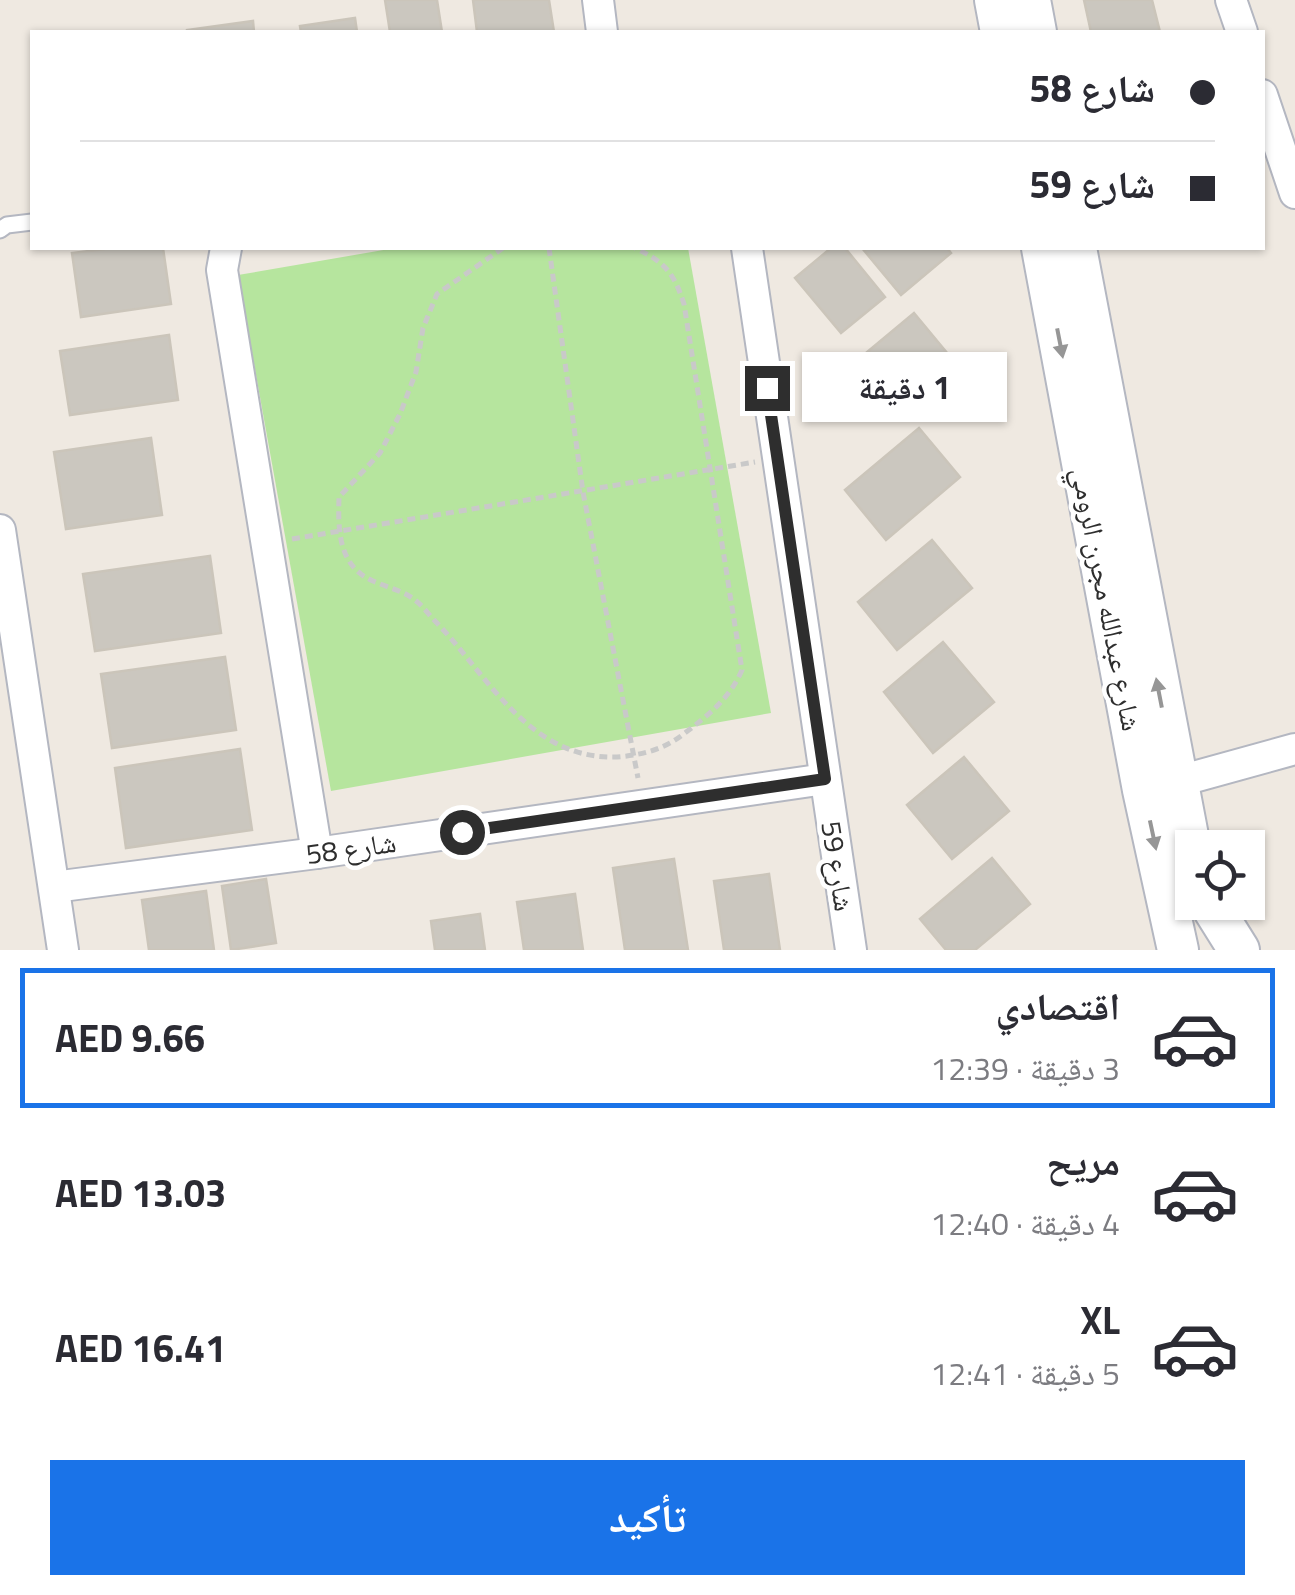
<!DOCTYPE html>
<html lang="ar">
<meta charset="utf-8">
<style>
:root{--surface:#fff;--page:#f2f2f3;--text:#2b2b33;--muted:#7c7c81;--line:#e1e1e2;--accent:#1a73e8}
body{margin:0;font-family:"Titillium Web","Noto Naskh Arabic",sans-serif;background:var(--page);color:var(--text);direction:rtl;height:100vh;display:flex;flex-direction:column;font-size:38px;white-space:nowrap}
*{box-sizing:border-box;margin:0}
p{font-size:32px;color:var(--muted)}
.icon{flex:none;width:55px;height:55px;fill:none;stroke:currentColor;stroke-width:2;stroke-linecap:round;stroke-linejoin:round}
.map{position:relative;height:950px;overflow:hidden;direction:ltr}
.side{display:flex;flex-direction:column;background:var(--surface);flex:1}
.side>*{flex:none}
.top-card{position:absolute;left:30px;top:30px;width:1235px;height:220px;border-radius:0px;box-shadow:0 2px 8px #0004;direction:rtl;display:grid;align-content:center;height:220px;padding:0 50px;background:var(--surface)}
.controls{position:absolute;left:1175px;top:830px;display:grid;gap:20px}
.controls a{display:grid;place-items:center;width:90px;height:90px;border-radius:0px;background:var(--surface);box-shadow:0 2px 8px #0004;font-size:50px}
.end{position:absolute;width:45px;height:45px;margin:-22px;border:12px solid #2e2e2e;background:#fff;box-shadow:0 0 0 5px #fff}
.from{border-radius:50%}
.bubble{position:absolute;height:70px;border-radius:0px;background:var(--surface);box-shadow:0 2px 8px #0004;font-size:32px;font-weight:700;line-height:70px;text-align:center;direction:rtl}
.top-card b{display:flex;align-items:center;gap:35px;height:95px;font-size:38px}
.top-card b+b{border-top:2px solid var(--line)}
.top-card i{width:25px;height:25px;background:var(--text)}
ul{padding:18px 0 0;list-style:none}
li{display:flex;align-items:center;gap:30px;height:140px;margin:0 20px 15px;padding:0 30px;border:5px solid transparent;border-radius:0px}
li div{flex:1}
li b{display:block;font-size:38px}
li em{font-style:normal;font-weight:700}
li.on{border-color:var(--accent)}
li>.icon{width:90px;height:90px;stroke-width:1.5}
.action{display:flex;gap:20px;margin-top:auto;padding:20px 50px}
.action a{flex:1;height:115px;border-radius:0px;background:var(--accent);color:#fff;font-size:40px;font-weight:700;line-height:115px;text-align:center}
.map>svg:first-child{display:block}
.green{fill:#b6e59e}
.building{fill:#cbc7bf;stroke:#cbc5ba;stroke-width:2.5}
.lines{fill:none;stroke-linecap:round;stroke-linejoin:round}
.lane-casing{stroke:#b4b7c1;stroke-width:19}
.street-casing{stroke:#b4b7c1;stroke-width:34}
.secondary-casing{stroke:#b4b7c1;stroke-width:44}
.path{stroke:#c9c9c9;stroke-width:5;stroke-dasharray:8 5;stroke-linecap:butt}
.lane{stroke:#fff;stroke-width:15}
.street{stroke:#fff;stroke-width:30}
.secondary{stroke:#fff;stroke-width:40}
.oneway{fill:#969696}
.route{stroke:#2e2e2e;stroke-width:12}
.labels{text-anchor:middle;stroke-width:9;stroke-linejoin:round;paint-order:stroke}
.street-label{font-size:28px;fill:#2e2e2e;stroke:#fff}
</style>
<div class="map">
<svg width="1295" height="950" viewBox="0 0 1295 950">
<rect width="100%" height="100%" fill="#efe9e1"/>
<path class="green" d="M395,248h293l83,465 -440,78 -93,-516z"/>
<g class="building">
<path d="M385,0h52l5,32h-52z"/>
<path d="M473,0h76l5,32h-77z"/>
<path d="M1084,0h68l8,32h-69z"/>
<path d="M355,18l2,14h-56l-1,-6z"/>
<path d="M253,21l1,11h-67v-2z"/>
<path d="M113,248h50l8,56 -90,13 -9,-64z"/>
<path d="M831,248h14l40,49 -44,36 -46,-55z"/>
<path d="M862,248h85l4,5 -50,42z"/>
<path d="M914,313l34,41 -78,65 -34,-41z"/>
<path d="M169,335l9,65 -108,15 -10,-64z"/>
<path d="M919,428l41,49 -74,63 -41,-50z"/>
<path d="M151,438l11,77 -96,14 -12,-77z"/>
<path d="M932,540l40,48 -75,62 -39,-48z"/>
<path d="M210,556l11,77 -126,18 -12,-77z"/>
<path d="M943,642l51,60 -61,51 -49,-61z"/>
<path d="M225,657l11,73 -124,18 -11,-74z"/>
<path d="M240,749l12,81 -126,18 -11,-80z"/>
<path d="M964,757l45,54 -57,48 -45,-54z"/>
<path d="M992,858l38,46 -55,46h-29l-26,-31z"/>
<path d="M674,859l14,91h-63l-12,-82z"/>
<path d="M769,874l11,76h-56l-10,-69z"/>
<path d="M266,879l10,64 -45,7 -9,-64z"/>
<path d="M206,891l8,59h-65l-7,-50z"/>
<path d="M575,894l8,56h-59l-7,-48z"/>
<path d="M480,914l5,36h-50l-4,-29z"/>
</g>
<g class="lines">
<g class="lane-casing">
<path id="lane" d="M0,230l7,-5 25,-3"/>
</g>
<g class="street-casing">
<g id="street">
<path d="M598,0l4,32"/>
<path d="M1231,0l11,32"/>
<path d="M1262,95l33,98"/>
<path d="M226,248l-4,22 95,583"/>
<path d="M747,248l104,702"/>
<path d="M0,530l63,420"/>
<path d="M1161,786l134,-37"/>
<path d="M54,887l263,-34 508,-74"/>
</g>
</g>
<g class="secondary-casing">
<g id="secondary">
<path d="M995,0l6,32"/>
<path d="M1030,0l6,32"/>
<path d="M1042,248l101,542 35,160"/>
<path d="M1076,248l116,609"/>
<path d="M1209,902l30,48"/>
</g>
</g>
<g class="path">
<path d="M503,248l-66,46 -14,34 -7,44 -16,42 -20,39 -41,44c-1,33 -1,69 34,84 13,6 31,10 42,19 8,6 14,15 21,22 53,55 93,138 181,135 24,-2 45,-7 64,-21 25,-19 48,-36 61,-66l-58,-366c-10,-31 -19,-42 -49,-56"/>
<path d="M549,248l34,244 55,286"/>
<path d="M292,539l463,-77"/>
</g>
<use href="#lane" class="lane"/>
<use href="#street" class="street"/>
<use href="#secondary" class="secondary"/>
</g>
<defs><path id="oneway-solid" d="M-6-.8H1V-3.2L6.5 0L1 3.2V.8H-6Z" transform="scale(2.5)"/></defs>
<g class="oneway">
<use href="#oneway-solid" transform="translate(1060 343) rotate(79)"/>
<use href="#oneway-solid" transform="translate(1159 693) rotate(-101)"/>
<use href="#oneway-solid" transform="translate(1153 835) rotate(78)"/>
</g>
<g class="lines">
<path class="route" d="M462,832l363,-53 -58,-391"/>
</g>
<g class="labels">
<g class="street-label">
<text transform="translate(1107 599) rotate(79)" y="10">شارع عبدالله مجرن الرومي</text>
<text transform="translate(351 848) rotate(-8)" y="10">شارع 58</text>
<text transform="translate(838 866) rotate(81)" y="10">شارع 59</text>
</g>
</g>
</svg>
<div class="controls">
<a><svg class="icon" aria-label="locate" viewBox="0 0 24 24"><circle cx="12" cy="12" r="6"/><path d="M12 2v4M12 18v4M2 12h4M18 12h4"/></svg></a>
</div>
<i class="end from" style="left:462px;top:832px"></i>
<i class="end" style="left:767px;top:388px"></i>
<div class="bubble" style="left:802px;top:352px;width:205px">1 دقيقة</div>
<div class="top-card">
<b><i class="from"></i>شارع 58</b>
<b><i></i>شارع 59</b>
</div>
</div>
<section class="side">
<ul>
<li class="on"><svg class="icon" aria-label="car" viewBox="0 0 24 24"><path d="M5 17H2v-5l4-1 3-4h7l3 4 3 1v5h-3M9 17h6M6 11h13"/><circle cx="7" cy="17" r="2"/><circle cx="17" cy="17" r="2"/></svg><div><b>اقتصادي</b><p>3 دقيقة · 12:39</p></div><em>AED 9.66</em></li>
<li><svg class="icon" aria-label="car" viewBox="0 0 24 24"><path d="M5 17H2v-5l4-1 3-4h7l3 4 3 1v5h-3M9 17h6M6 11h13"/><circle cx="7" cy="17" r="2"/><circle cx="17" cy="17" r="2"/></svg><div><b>مريح</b><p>4 دقيقة · 12:40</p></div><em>AED 13.03</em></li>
<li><svg class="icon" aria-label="car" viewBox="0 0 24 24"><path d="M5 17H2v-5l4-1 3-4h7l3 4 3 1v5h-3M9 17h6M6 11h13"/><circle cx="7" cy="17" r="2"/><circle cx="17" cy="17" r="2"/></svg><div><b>XL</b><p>5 دقيقة · 12:41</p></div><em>AED 16.41</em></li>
</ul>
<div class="action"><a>تأكيد</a></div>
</section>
